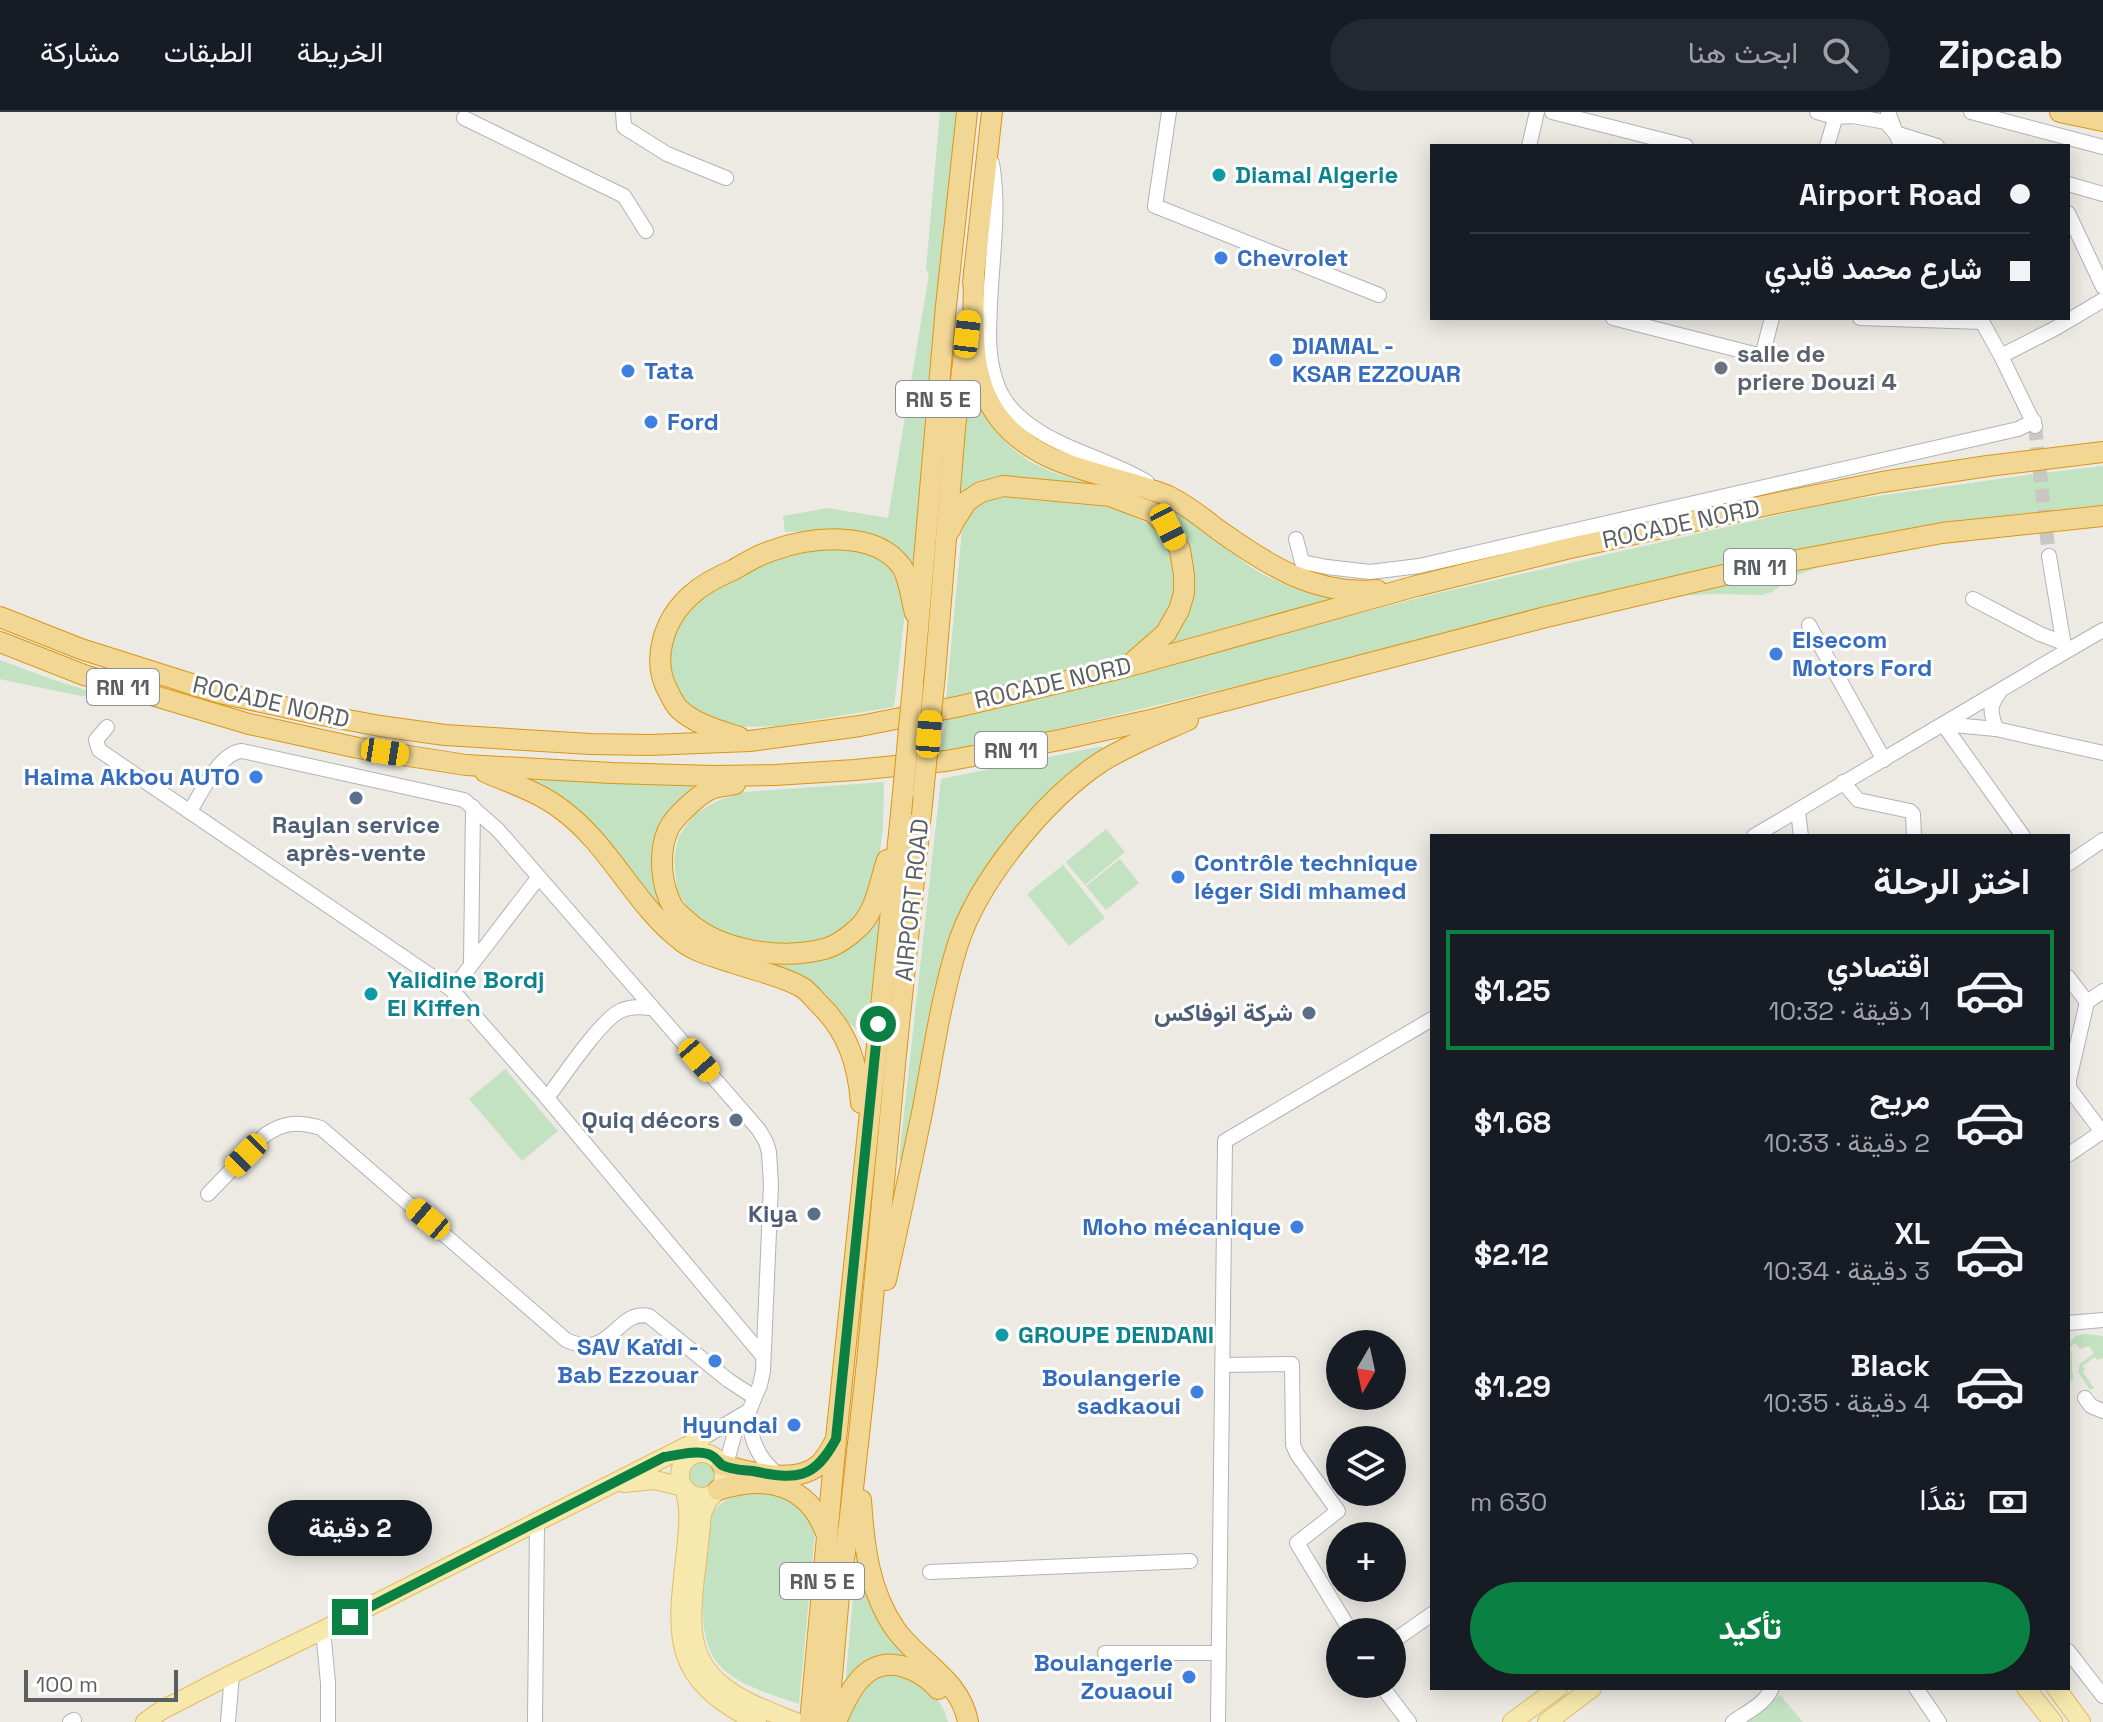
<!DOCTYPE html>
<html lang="ar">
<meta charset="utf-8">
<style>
:root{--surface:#171b24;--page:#242831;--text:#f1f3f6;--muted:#9ea1a6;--line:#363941;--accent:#0b8043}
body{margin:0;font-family:"Space Grotesk",Vazirmatn,sans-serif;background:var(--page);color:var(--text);direction:rtl;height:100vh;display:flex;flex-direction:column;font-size:30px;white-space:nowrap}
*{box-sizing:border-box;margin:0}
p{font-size:26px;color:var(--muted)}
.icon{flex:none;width:44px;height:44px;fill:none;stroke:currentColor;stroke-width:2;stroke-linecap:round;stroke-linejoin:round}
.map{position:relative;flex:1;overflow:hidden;direction:ltr}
.panel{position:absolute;left:1430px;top:722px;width:640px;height:856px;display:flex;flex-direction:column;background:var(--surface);border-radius:0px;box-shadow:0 4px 20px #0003;direction:rtl}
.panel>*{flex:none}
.hud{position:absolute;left:1430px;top:32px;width:640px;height:176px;border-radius:0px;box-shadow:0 4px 20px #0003;direction:rtl;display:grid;align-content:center;height:176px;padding:0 40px;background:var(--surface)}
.needle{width:52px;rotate:189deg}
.controls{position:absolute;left:1326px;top:1218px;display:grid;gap:16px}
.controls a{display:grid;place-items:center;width:80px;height:80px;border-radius:50%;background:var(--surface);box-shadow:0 4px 20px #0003;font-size:40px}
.scale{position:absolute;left:24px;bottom:20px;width:154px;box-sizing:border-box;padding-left:8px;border:4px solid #5b5f62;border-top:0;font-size:22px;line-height:28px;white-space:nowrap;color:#5b5f62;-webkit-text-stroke:6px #fff;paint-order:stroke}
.end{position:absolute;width:36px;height:36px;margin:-18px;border:10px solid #0b8043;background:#fff;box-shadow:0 0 0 4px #fff}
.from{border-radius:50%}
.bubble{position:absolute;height:56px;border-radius:28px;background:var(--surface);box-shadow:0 4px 20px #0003;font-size:26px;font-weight:700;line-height:56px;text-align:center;direction:rtl}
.car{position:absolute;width:24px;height:48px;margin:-24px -12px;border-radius:10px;box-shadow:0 0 6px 2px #0007;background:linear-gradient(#f5c518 24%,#345 0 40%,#f5c518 0 76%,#345 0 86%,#f5c518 0)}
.hud b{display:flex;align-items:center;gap:28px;height:76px;font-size:30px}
.hud b+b{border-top:2px solid var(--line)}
.hud i{width:20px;height:20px;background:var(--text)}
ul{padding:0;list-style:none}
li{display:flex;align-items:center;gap:24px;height:120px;margin:0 16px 12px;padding:0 24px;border:4px solid transparent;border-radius:0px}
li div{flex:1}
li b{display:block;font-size:30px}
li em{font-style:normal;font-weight:700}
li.selected{border-color:var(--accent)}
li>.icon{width:72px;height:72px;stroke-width:1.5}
h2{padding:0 40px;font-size:36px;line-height:96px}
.pay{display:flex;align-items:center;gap:20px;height:88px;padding:0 40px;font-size:30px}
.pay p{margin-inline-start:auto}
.primary-button{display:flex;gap:16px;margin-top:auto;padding:16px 40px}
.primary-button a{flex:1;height:92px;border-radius:48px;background:var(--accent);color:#fff;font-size:32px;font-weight:700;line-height:92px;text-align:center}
header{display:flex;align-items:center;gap:48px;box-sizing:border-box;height:112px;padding:0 40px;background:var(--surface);border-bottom:2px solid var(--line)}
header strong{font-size:38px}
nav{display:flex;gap:44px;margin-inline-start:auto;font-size:28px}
.search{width:560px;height:72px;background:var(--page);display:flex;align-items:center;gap:20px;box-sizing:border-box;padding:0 28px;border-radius:44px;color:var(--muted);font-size:30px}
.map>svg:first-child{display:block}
.green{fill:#c3e2c2}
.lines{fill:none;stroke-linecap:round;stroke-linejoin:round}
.minor-tunnel{stroke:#c8c7c3;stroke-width:14;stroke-dasharray:14 7;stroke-linecap:butt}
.minor-casing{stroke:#b0b3b7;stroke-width:16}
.major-casing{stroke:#e3bc65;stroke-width:20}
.highway-casing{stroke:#da9616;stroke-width:22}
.minor{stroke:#fff;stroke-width:14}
.major{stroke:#f7e9ae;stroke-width:18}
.highway{stroke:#f2d794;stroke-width:20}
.highway-bridge-casing{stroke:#da9616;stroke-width:22;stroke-linecap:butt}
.highway-bridge{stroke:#f2d794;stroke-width:20}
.route{stroke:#0b8043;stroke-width:10}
.culture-dot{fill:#0f9aa8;stroke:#fff;stroke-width:3}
.shop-dot{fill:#3f7fe0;stroke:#fff;stroke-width:3}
.worship-dot{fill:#6b7280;stroke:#fff;stroke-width:3}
.service-dot{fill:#5c6f8a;stroke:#fff;stroke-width:3}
.labels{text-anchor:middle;stroke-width:6;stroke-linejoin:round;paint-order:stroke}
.shield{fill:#fff;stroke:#8c8f91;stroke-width:2}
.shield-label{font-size:22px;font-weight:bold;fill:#5b5f62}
.culture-label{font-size:24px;font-weight:bold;fill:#0d838f;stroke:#fff;text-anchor:start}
.shop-label{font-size:24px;font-weight:bold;fill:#366cbe;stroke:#fff;text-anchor:start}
.worship-label{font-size:24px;font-weight:bold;fill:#5b616d;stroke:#fff;text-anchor:start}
.street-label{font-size:24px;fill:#5b5f62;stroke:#fff}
.service-label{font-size:24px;font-weight:bold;fill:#4e5e75;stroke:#fff;text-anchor:end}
</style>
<header>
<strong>Zipcab</strong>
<div class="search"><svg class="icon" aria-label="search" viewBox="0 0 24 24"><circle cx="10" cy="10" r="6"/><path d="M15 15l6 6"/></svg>ابحث هنا</div>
<nav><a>الخريطة</a><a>الطبقات</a><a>مشاركة</a></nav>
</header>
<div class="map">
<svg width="2103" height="1610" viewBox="0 0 2103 1610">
<rect width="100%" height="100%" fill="#eceae3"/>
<g class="green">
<path d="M940,0h16l-43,457c-3,-5 -6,-11 -11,-16 -28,-31 -79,-22 -117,-21l-2,-16 45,-8 60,10 41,-244 -3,-5z"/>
<path d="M971,263c10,33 23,60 51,81 30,22 70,25 104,36 23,6 47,17 67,30 20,14 38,31 58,45 28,18 59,28 92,33l-185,51 17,-16 1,-113 -8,-11 -26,-12 -105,-17 -80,25z"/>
<path d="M2103,354v39l-96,10 -207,34 -255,59 -260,66 -218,53 -64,14 -62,10 5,-31 480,-124 409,-94 192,-27z"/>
<path d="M1003,385l114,11 38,20 18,28 2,49 -9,18 -34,31 -186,46 17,-181c13,-16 21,-18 40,-22z"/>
<path d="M822,436h37l23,9 17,17 6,38 -11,95 -117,19 -39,1 -44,-16 -16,-21 -7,-21 -1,-18 6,-19 10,-16 16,-17 49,-32z"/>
<path d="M1819,455l-22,8 -25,17 -10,3 -48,-1 -40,2z"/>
<path d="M0,548l51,19 76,24 -28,-6 -18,-1 -77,-16 -4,-1z"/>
<path d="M1102,634l1,9 -87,73 -86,193 -28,141 -3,-4 42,-379z"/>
<path d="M519,665l175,8 -27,32 2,92 96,51 101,-27 15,-16 -15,115 -6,1 -35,-33 -131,-58z"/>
<path d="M884,670l-1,47 -6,43 -7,24 -17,27 -27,16 -37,6 -58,-9 -18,-6 -24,-20 -12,-19 -3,-32 4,-21 16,-24 23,-13 27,-9z"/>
<path d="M1106,717l19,23 -40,33 -19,-23z"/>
<path d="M1120,747l19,24 -33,27 -20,-24z"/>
<path d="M1063,753l42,53 -36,28 -42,-52z"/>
<path d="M505,957l53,62 -36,30 -53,-62z"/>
<path d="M2084,1222l19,2v22l-6,2 -2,-3 -13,9 3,4 -2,2 11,16 -4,2 -12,-18 2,-8 14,-11 -5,-7 -9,3 -5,-6 -5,5c4,9 0,20 4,30l-6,6v-40l8,-8z"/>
<circle cx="702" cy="1363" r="16"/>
<path d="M766,1379c27,8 41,15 49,42l-16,171c-22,-7 -63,-20 -79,-38 -31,-34 -12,-110 -8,-152 12,-20 34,-20 54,-23z"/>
<path d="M858,1429l8,41 87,118 -37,-36 -71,24z"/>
<path d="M896,1560c26,13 44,20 52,50h-101l9,-25 22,-22z"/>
<path d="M1780,1583l23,27h-59z"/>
</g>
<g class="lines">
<path class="minor-tunnel" d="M2035,314l14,130"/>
<g class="minor-casing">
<g id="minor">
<path d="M623,0l1,15 43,27 59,24"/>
<path d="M1169,0l-14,94 224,89"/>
<path d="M1552,0l134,34"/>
<path d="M1817,0l18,5 18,-1 33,6 9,11 42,13"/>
<path d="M1888,0l13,34"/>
<path d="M1971,0l132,35"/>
<path d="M464,6l160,78 22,35"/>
<path d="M1529,34l8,-34"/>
<path d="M1827,34l10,-34"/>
<path d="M992,51c8,46 0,94 -2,141 -1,25 -3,49 5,74 5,19 19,36 36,48 35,25 80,34 116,56"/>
<path d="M2068,72l35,10"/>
<path d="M2068,101l35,74"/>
<path d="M1613,206l149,38 10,-38"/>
<path d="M1860,206l122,4"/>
<path d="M1980,206l21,38 34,70"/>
<path d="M2001,244l53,-27 49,-29"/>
<path d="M1296,427l6,23 25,5 43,5 49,-6 599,-137 16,-8"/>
<path d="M1973,487l67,35 24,9"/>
<path d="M1809,513l75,135"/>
<path d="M2065,540l38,-22"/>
<path d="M107,615l-11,13 3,10 353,240 95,108 215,257"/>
<path d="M1996,617c-5,-17 -8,-21 3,-36"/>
<path d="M1843,670l15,18 52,11 3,3 1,22"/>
<path d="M190,699c12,-19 29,-58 52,-60l222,49 34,30 261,300 7,12 3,10 2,33 -8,186 -3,14 -11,26 -14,21 -11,40"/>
<path d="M1798,699l3,25"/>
<path d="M1754,724l189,-112 53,5 107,24"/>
<path d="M2023,724l-80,-112 122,-72 -16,-96"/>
<path d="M2068,752l35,-24"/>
<path d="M471,851l2,-156"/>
<path d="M2068,865l19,25"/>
<path d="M452,878l86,-112"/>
<path d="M547,986c16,-21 52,-76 73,-87 10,-5 21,-4 31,-3"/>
<path d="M2102,1020l-33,-44v-8l18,-78 16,-11"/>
<path d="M2068,1043l35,-24"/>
<path d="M208,1082l57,-59c19,-13 34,-14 56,-7l245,212c47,21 49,-31 83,-24l79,64 26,17"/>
<path d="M2068,1211l35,-3"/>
<path d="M1223,1253l69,-1 1,81 4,9 41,57 -41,32 54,89"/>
<path d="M2085,1286l6,8 12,5"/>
<path d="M749,1299c0,26 8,48 30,64"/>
<path d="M684,1350l17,-23 44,-26"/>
<path d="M930,1460l260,-11"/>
<path d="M323,1518l5,53v39"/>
<path d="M1392,1530l40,-28"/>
<path d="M2068,1539l35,45"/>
<path d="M1105,1541h112"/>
<path d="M1380,1572l29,38"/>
<path d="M1916,1576l23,34"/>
<path d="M70,1610l4,-2"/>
<path d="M228,1610l4,-48"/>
<path d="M535,1610l2,-199"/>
<path d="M1218,1610l7,-581 207,-122"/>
<path d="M1733,1610c14,-10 32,-18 39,-34"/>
</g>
</g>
<g class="major-casing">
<g id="major">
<circle cx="702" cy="1363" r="22"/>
<path d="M624,1371l31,-3 28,7"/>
<path d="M684,1376c7,22 4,41 2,62 -10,87 -17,128 71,172"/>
<path d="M714,1382l-6,6 -6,14c-2,21 -4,42 -7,63 -4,41 -9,81 28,109 21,17 49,26 73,36"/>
<path d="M2026,1576l27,34"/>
<path d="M2056,1576l25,34"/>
<path d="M145,1610l17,-12 70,-36 91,-44 378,-191"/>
<path d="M1512,1610l46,-34"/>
<path d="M1547,1610l45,-34"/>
</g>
</g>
<g class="highway-casing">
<g id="highway">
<path d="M2060,0l43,9"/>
<path d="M974,160c0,48 -7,105 25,146 37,48 97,53 150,71 8,3 16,5 23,9 16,8 31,20 45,31 49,35 97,67 160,61"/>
<path d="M973,171l19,-171"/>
<path d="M950,418l3,-7 14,-22 14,-9 22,-6 107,10 42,16 16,15 12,23 4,25v18l-5,17 -13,23 -32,28"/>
<path d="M0,505l81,32 139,44 96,21 64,12 65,9 145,9 60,1 100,-4 110,-15 101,-20 165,-39 290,-81 150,-37 211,-46 105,-21 106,-16 115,-14"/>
<path d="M0,530l84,33 165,49 109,24 108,17 146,8 101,3 62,-1 80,-5 91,-9 114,-21 95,-21 391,-102 203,-48 193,-36 161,-17"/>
<path d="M935,562l20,-246 11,-89"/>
<path d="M913,574l33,-380 21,-194"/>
<path d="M739,625c-21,-7 -44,-13 -60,-28 -4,-4 -7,-10 -10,-16 -19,-33 -5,-74 22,-98 12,-11 28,-19 42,-25 12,-7 25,-15 38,-19 38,-14 104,-22 131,16 6,9 10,34 13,46"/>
<path d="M485,660c25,11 54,20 76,37 48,35 72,93 118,130 14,13 37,18 55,24 22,8 49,13 69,25 6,4 12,12 17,17 28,27 38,60 41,98"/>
<path d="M735,672c-7,2 -17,2 -24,5 -13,6 -37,28 -43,41 -10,23 -7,56 5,77 3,5 9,9 13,13 33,31 94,40 138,29 12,-3 26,-13 35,-22 17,-16 21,-46 28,-67"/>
<path d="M886,1168c13,-57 25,-115 37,-172 10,-54 18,-109 34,-161 20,-65 87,-147 144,-185 27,-17 58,-29 87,-42"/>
<path d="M722,1353c29,7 73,21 98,-1 6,-6 10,-14 14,-21"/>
<path d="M718,1378c47,-16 90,-6 108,43"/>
<path d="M861,1388c3,46 8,92 35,130 24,33 64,49 72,92"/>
<path d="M810,1610l26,-283 65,-625"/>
<path d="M828,1610l11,-127 10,-70 18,-163 29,-308 27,-260"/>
<path d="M836,1610c12,-28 28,-65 65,-56 15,4 27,11 37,23"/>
</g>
</g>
<use href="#minor" class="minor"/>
<use href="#major" class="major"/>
<use href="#highway" class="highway"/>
<g class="highway-bridge-casing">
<g id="highway-bridge">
<path d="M923,682l12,-120"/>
<path d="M901,702l12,-128"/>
</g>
</g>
<use href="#highway-bridge" class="highway-bridge"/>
</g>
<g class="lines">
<path class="route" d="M350,1505l314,-160c14,-2 31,-7 44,-3 7,2 9,7 14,11 8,5 22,5 31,6 43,9 61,9 83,-32l42,-415"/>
</g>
<g class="culture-dot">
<circle cx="1219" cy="63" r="8"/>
<circle cx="371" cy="882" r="8"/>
<circle cx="1002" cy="1223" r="8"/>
</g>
<g class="shop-dot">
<circle cx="1221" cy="146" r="8"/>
<circle cx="1276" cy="248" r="8"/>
<circle cx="628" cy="259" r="8"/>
<circle cx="651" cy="310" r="8"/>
<circle cx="1776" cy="542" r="8"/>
<circle cx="256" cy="665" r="8"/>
<circle cx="1178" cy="765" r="8"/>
<circle cx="1297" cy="1115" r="8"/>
<circle cx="715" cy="1249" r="8"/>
<circle cx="1197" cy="1280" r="8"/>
<circle cx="794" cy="1313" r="8"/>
<circle cx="1189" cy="1565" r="8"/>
</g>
<circle class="worship-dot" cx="1721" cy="256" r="8"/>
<g class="service-dot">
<circle cx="356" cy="686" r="8"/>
<circle cx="1309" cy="901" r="8"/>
<circle cx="736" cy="1008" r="8"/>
<circle cx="814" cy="1102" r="8"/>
</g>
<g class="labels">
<g class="shield">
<rect x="896" y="269" width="84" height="36" rx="6"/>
<rect x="1724" y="437" width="72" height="36" rx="6"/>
<rect x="87" y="557" width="72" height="36" rx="6"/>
<rect x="975" y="620" width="72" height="36" rx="6"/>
<rect x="780" y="1451" width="84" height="36" rx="6"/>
</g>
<g class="shield-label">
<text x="938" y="295">RN 5 E</text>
<text x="1760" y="463">RN 11</text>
<text x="123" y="583">RN 11</text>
<text x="1011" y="646">RN 11</text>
<text x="822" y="1477">RN 5 E</text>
</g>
<g class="culture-label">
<text x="1235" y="71">Diamal Algerie</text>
<text x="387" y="876">Yalidine Bordj<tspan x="387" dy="28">El Kiffen</tspan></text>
<text x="1018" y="1231">GROUPE DENDANI</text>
</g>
<g class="shop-label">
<text x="1237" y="154">Chevrolet</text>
<text x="1292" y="242">DIAMAL -<tspan x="1292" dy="28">KSAR EZZOUAR</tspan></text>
<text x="644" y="267">Tata</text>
<text x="667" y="318">Ford</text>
<text x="1792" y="536">Elsecom<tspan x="1792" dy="28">Motors Ford</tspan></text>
<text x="240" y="673" text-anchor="end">Haima Akbou AUTO</text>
<text x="1194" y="759">Contrôle technique<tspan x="1194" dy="28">léger Sidi mhamed</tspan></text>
<text x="1281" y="1123" text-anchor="end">Moho mécanique</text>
<text x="699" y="1243" text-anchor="end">SAV Kaïdi -<tspan x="699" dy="28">Bab Ezzouar</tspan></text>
<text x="1181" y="1274" text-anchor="end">Boulangerie<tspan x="1181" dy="28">sadkaoui</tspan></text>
<text x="778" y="1321" text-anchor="end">Hyundai</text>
<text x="1173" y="1559" text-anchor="end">Boulangerie<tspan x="1173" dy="28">Zouaoui</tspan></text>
</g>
<g class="worship-label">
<text x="1737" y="250">salle de<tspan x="1737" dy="28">priere Douzi 4</tspan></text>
</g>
<g class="street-label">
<text transform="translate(1681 412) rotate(-12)" y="8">ROCADE NORD</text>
<text transform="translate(1053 571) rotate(-13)" y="8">ROCADE NORD</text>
<text transform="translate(271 590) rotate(13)" y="8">ROCADE NORD</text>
<text transform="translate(912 788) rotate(-84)" y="8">AIRPORT ROAD</text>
</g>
<g class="service-label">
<text x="356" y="721" text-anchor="middle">Raylan service<tspan x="356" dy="28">après-vente</tspan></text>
<text x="1293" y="909">شركة انوفاكس</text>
<text x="720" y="1016">Quiq décors</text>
<text x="798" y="1110">Kiya</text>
</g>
</g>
</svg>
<div class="controls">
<a><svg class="needle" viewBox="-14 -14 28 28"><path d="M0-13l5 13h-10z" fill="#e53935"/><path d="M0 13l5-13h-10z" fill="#9ea1a6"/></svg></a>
<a><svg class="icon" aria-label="layers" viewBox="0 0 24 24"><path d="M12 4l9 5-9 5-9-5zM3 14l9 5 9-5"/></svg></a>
<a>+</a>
<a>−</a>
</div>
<div class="scale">100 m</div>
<i class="end from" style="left:878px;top:912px"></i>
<i class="end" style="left:350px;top:1505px"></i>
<div class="bubble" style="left:268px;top:1388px;width:164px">2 دقيقة</div>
<i class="car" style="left:967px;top:222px;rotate:7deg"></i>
<i class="car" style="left:1168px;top:415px;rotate:153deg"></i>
<i class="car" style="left:929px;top:622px;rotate:5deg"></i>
<i class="car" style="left:385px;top:640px;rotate:99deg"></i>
<i class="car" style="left:699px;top:948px;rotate:139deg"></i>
<i class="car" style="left:246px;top:1043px;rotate:224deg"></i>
<i class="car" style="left:428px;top:1107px;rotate:310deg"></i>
<div class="hud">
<b><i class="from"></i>Airport Road</b>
<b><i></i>شارع محمد قايدي</b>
</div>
<section class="panel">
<h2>اختر الرحلة</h2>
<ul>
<li class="selected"><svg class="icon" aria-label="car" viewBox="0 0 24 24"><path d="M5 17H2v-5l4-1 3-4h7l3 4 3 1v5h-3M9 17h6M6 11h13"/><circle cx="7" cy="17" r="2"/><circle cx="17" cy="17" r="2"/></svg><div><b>اقتصادي</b><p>1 دقيقة · 10:32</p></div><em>$1.25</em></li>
<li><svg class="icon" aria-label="car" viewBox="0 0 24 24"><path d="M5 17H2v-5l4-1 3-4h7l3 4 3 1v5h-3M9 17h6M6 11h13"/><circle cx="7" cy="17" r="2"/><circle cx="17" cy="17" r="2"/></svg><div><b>مريح</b><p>2 دقيقة · 10:33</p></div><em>$1.68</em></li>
<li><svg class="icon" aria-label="car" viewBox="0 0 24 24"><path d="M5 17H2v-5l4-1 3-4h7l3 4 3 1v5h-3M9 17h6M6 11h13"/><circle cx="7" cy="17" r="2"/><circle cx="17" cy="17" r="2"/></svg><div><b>XL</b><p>3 دقيقة · 10:34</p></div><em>$2.12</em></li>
<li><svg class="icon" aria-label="car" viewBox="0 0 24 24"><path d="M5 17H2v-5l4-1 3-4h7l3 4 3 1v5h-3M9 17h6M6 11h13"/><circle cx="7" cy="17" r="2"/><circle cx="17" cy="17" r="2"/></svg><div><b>Black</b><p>4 دقيقة · 10:35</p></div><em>$1.29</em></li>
</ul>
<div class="pay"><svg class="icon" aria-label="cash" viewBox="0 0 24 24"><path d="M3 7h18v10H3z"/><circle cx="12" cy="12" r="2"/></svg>نقدًا<p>630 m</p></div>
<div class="primary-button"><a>تأكيد</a></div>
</section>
</div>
